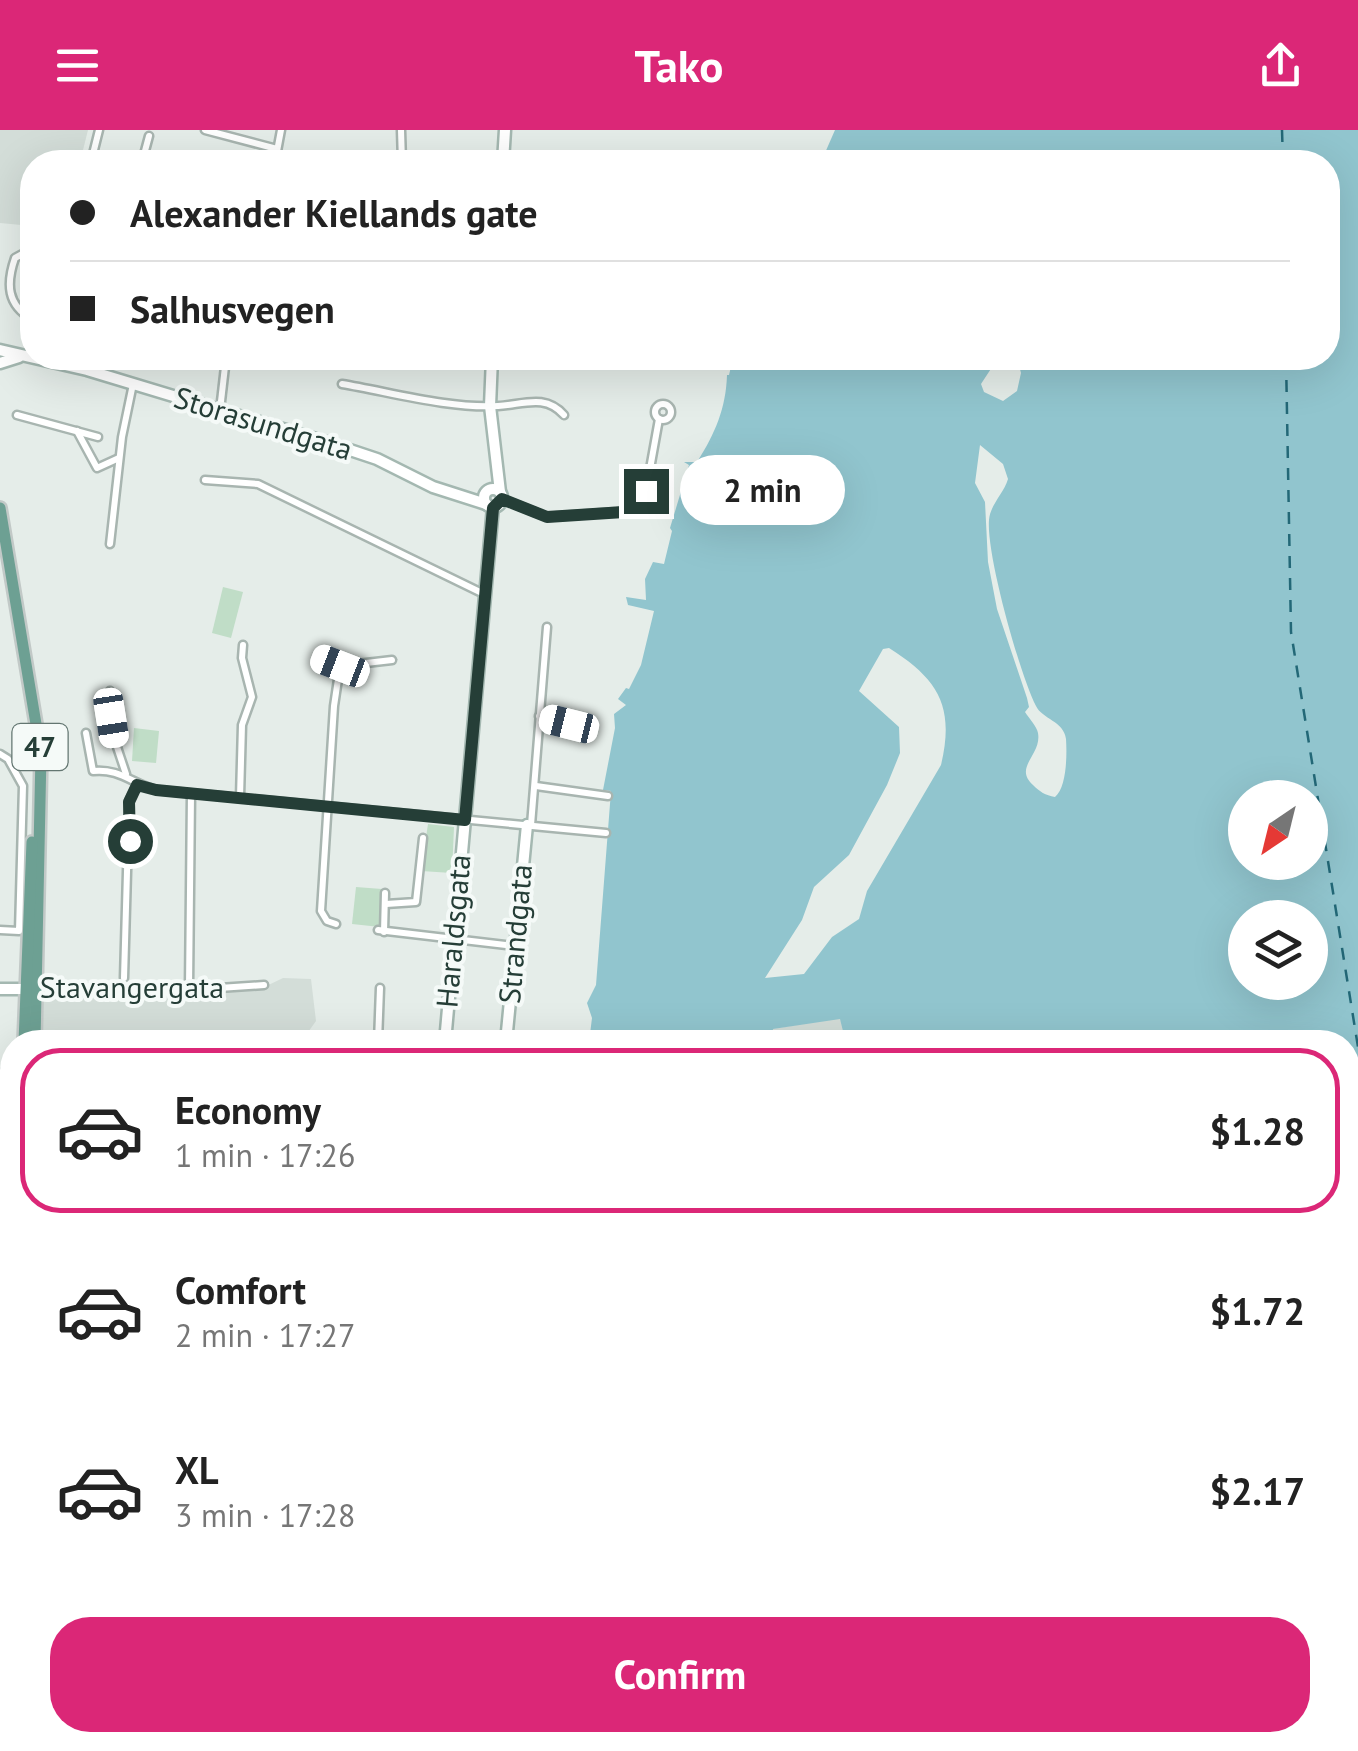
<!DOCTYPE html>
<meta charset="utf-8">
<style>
:root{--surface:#fff;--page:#f2f2f2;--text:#222;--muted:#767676;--line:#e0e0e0;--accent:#db2777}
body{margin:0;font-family:"PT Sans",sans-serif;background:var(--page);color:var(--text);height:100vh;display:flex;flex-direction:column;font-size:38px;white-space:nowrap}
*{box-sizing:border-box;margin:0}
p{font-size:32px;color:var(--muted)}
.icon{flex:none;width:55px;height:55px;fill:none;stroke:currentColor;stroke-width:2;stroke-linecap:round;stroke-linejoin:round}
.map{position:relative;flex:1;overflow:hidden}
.panel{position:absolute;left:0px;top:900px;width:1360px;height:722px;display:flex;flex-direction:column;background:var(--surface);border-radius:40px 40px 0 0;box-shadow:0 10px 40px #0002}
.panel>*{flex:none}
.top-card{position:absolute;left:20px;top:20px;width:1320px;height:220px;border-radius:40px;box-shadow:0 10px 40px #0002;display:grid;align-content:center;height:220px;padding:0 50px;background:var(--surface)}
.needle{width:65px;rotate:215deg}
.fabs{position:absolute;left:1228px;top:650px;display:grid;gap:20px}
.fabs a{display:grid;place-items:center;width:100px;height:100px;border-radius:50%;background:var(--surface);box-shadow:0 10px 40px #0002;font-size:50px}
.end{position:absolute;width:45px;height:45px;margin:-22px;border:12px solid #253e37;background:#fff;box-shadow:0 0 0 5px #fff}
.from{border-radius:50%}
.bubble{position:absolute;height:70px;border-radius:35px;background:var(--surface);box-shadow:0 10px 40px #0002;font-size:32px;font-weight:800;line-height:70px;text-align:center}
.car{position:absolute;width:30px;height:60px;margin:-30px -15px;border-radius:12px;box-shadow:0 0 8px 2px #0007;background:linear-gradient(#fff 24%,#345 0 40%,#fff 0 76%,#345 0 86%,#fff 0)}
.top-card b{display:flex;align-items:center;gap:35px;height:95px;font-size:38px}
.top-card b+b{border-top:2px solid var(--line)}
.top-card i{width:25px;height:25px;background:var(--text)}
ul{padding:18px 0 0;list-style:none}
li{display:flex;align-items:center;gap:30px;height:165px;margin:0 20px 15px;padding:0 30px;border:5px solid transparent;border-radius:40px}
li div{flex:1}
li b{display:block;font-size:38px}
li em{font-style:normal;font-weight:800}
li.on{border-color:var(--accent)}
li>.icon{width:90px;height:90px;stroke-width:1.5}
.action{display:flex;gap:20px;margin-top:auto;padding:20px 50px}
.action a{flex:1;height:115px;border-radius:40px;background:var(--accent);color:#fff;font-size:40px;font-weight:800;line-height:115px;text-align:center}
header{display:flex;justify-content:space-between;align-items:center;height:130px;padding:0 50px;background:var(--accent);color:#fff;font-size:45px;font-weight:800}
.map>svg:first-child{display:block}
.built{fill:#d3ddd8}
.green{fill:#c0ddc7}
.water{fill:#91c5ce;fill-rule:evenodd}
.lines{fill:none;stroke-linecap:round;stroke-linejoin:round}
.ferry{stroke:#236877;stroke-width:2.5;stroke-dasharray:12 10;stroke-linecap:butt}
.street-casing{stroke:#a8b5b0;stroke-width:11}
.secondary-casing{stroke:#a4b8b1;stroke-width:15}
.primary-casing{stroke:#c2c9c7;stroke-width:16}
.street{stroke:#fff;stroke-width:6}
.secondary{stroke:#fff;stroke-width:10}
.primary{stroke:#6da093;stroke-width:11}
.route{stroke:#253e37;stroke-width:12}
.labels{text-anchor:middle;stroke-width:8;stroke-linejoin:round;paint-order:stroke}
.shield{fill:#f5faf8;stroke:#637671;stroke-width:2.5}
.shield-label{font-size:28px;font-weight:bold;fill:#253e37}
.street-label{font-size:30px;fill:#253e37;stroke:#f5faf8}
</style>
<header><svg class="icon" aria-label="menu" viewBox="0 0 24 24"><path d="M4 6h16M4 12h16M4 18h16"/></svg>Tako<svg class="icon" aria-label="share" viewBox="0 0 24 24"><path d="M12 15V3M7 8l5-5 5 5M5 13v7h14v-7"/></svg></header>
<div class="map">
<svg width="1358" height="1621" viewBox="0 0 1358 1621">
<rect width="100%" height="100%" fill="#e5ede9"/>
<g class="built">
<path d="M0,0h88l-8,32h-48v64l-32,-3z"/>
<path d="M283,848l28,1 5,42 -15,21h-262l1,-51h216z"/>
<path d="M840,888l7,24h-85l10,-13z"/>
<path d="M884,1610h272l-5,11h-267z"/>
</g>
<g class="green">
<path d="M223,457l20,5 -12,46 -19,-5z"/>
<path d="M134,598l25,3 -3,32 -24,-2z"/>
<path d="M428,694l26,3 -2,46 -31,-2z"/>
<path d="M356,757l26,2 -2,38 -28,-3z"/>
<path d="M163,1610h57v11h-58z"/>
</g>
<g class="water">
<path d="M835,0h523v1621h-207l5,-11h192v-698h-514l-2,-8 11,-3 -3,-12 -67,10 -1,12 -30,1 -2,-9 -65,9h-86l3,-24 -5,-15 9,-18 15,-194 -8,-1 12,-62 -1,-14 12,-9 -8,-6 8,-11 3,1 12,-24 13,-54 -26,-6 -2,-8 20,3 -1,-21 8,-17 11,2 8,-33 -2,-3 19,-63 -5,-3h13c18,-28 29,-54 30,-87h2l4,-17h265l-17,26 3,8 19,9 14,-10 4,-18 -4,-15h311v-196h-507zM980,315l23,19 5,15c-4,14 -18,26 -19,41 -3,34 31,155 47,186 6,13 28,15 30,33 1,15 1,48 -11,58 -10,-2 -15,-5 -22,-12 -20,-18 9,-30 5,-52 -1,-6 -9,-15 -13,-21l4,-5 -2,-9 -30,-89 -9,-47 -3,-60 -10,-19zM889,518c49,31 66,58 52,117l-74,126 -8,28 -27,18 -28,37 -39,4 37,-58 12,-33 35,-32 38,-70 13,-32 -1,-26 -40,-36 24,-42zM1245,668h65v64h-65zM1245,788h65v64h-65z"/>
<path d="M576,1610h94l-3,11h-91z"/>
</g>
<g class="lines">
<g class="ferry">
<path d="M1282,0l1,32"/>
<path d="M1286,228l5,274 67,415"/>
</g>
<g class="street-casing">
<g id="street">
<path d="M205,0l72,19"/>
<path d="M401,0l1,32"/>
<path d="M93,25l27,7"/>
<path d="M91,32l8,-32"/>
<path d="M142,32l7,-26"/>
<path d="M275,32l6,-32"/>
<path d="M32,125l-6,-3 -11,6c-9,26 -8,47 17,61"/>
<path d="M342,254c48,8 108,25 156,22 24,-1 47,-13 66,9"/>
<circle cx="663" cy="282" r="8"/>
<path d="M220,280l6,-52"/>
<path d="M17,285l81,22"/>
<path d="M77,301l20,37 22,-10"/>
<path d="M205,350l53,4 226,110"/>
<path d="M502,369l45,18 70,-5 15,-4 14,-17 13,-72"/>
<path d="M110,414l12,-107 11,-53"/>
<path d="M319,528l21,8 -6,40 -13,205 6,10 9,3"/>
<path d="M340,536l52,-6"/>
<path d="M110,561l5,50 11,33"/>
<path d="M539,586l30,8 24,-2"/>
<path d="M86,603l7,38c26,-3 40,13 63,19l450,43"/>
<path d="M0,624l8,5 15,27 -4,145 -19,-1"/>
<path d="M536,656l72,10"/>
<path d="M240,667l2,-72 10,-28 -10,-39 1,-13"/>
<path d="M531,695l16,-198"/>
<path d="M386,774l30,-2 7,-64"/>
<path d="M378,800l137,16"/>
<path d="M384,802l1,-39"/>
<path d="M124,848l5,-177 8,-16"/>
<path d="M189,857l2,-193"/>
<path d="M37,858h182l45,-3"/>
<path d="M378,912l2,-54"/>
<path d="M0,943l12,1"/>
<path d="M0,1104h12"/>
<path d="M0,1203l10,-1"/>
<path d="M5,1260h7"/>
<path d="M1,1435l11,4"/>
<path d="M0,1532l12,4"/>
<path d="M749,1610l1,11"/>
<path d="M820,1610v11"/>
<path d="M23,1621v-11"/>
<path d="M86,1621v-11"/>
<path d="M432,1621l1,-11"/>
</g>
</g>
<g class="secondary-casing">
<g id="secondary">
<path d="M503,32l2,-32"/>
<path d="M0,220l87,20 242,73 48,16 56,28 53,17"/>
<path d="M492,228l-2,48 10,86"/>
<path d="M0,233l19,-6"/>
<circle cx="493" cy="368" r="9"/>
<path d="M0,859h34"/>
<path d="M445,912l48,-535"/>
<path d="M506,912l21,-217"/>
<path d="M480,1610l1,11"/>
<path d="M547,1610l1,11"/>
<path d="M887,1610v11"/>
<path d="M155,1621v-11"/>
<path d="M300,1621l1,-11"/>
<path d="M361,1621v-11"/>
<path d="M530,1621l1,-11"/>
</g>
</g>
<g class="primary-casing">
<g id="primary">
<path d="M0,378l41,246 -6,288"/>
<path d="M24,912l8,-200"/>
<path d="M0,1336l12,-52"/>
<path d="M0,1360l9,-30"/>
</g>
</g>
<use href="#street" class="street"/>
<use href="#secondary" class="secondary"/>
<use href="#primary" class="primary"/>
</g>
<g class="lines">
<path class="route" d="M130,711l-1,-39 8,-17 19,5 309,30 28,-312 9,-9 45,18 77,-5 14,-8 8,-13"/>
</g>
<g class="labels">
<rect class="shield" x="12.5" y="594" width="55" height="46" rx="8"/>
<g class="shield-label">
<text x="40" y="627">47</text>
</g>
<g class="street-label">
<text transform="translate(263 294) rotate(17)" y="10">Storasundgata</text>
<text transform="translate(454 801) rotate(-85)" y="10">Haraldsgata</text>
<text transform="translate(516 804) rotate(-85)" y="10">Strandgata</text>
<text x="132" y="868">Stavangergata</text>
</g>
</g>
</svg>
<div class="fabs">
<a><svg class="needle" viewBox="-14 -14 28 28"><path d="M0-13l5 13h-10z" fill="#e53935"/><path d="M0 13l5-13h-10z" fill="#767676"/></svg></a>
<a><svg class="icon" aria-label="layers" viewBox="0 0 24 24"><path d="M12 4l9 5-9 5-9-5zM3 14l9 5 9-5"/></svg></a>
</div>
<i class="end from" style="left:130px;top:711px"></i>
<i class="end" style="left:646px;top:361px"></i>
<div class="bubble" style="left:680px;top:325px;width:165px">2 min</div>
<i class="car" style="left:340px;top:536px;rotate:291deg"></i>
<i class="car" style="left:111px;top:588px;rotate:171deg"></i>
<i class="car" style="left:569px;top:594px;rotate:284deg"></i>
<div class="top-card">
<b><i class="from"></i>Alexander Kiellands gate</b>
<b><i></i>Salhusvegen</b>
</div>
<section class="panel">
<ul>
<li class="on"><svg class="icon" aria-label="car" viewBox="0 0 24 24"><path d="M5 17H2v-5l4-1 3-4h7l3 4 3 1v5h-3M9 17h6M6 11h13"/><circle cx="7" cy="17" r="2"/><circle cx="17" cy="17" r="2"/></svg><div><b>Economy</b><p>1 min · 17:26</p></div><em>$1.28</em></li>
<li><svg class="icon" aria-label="car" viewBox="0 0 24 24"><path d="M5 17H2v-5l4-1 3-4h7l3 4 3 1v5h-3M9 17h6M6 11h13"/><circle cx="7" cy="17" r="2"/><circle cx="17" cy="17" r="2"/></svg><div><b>Comfort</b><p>2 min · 17:27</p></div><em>$1.72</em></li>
<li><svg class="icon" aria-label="car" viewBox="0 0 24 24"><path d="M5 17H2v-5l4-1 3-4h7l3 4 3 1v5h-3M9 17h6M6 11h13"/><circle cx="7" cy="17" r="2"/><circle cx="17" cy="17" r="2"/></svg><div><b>XL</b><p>3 min · 17:28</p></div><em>$2.17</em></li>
</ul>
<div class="action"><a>Confirm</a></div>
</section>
</div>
